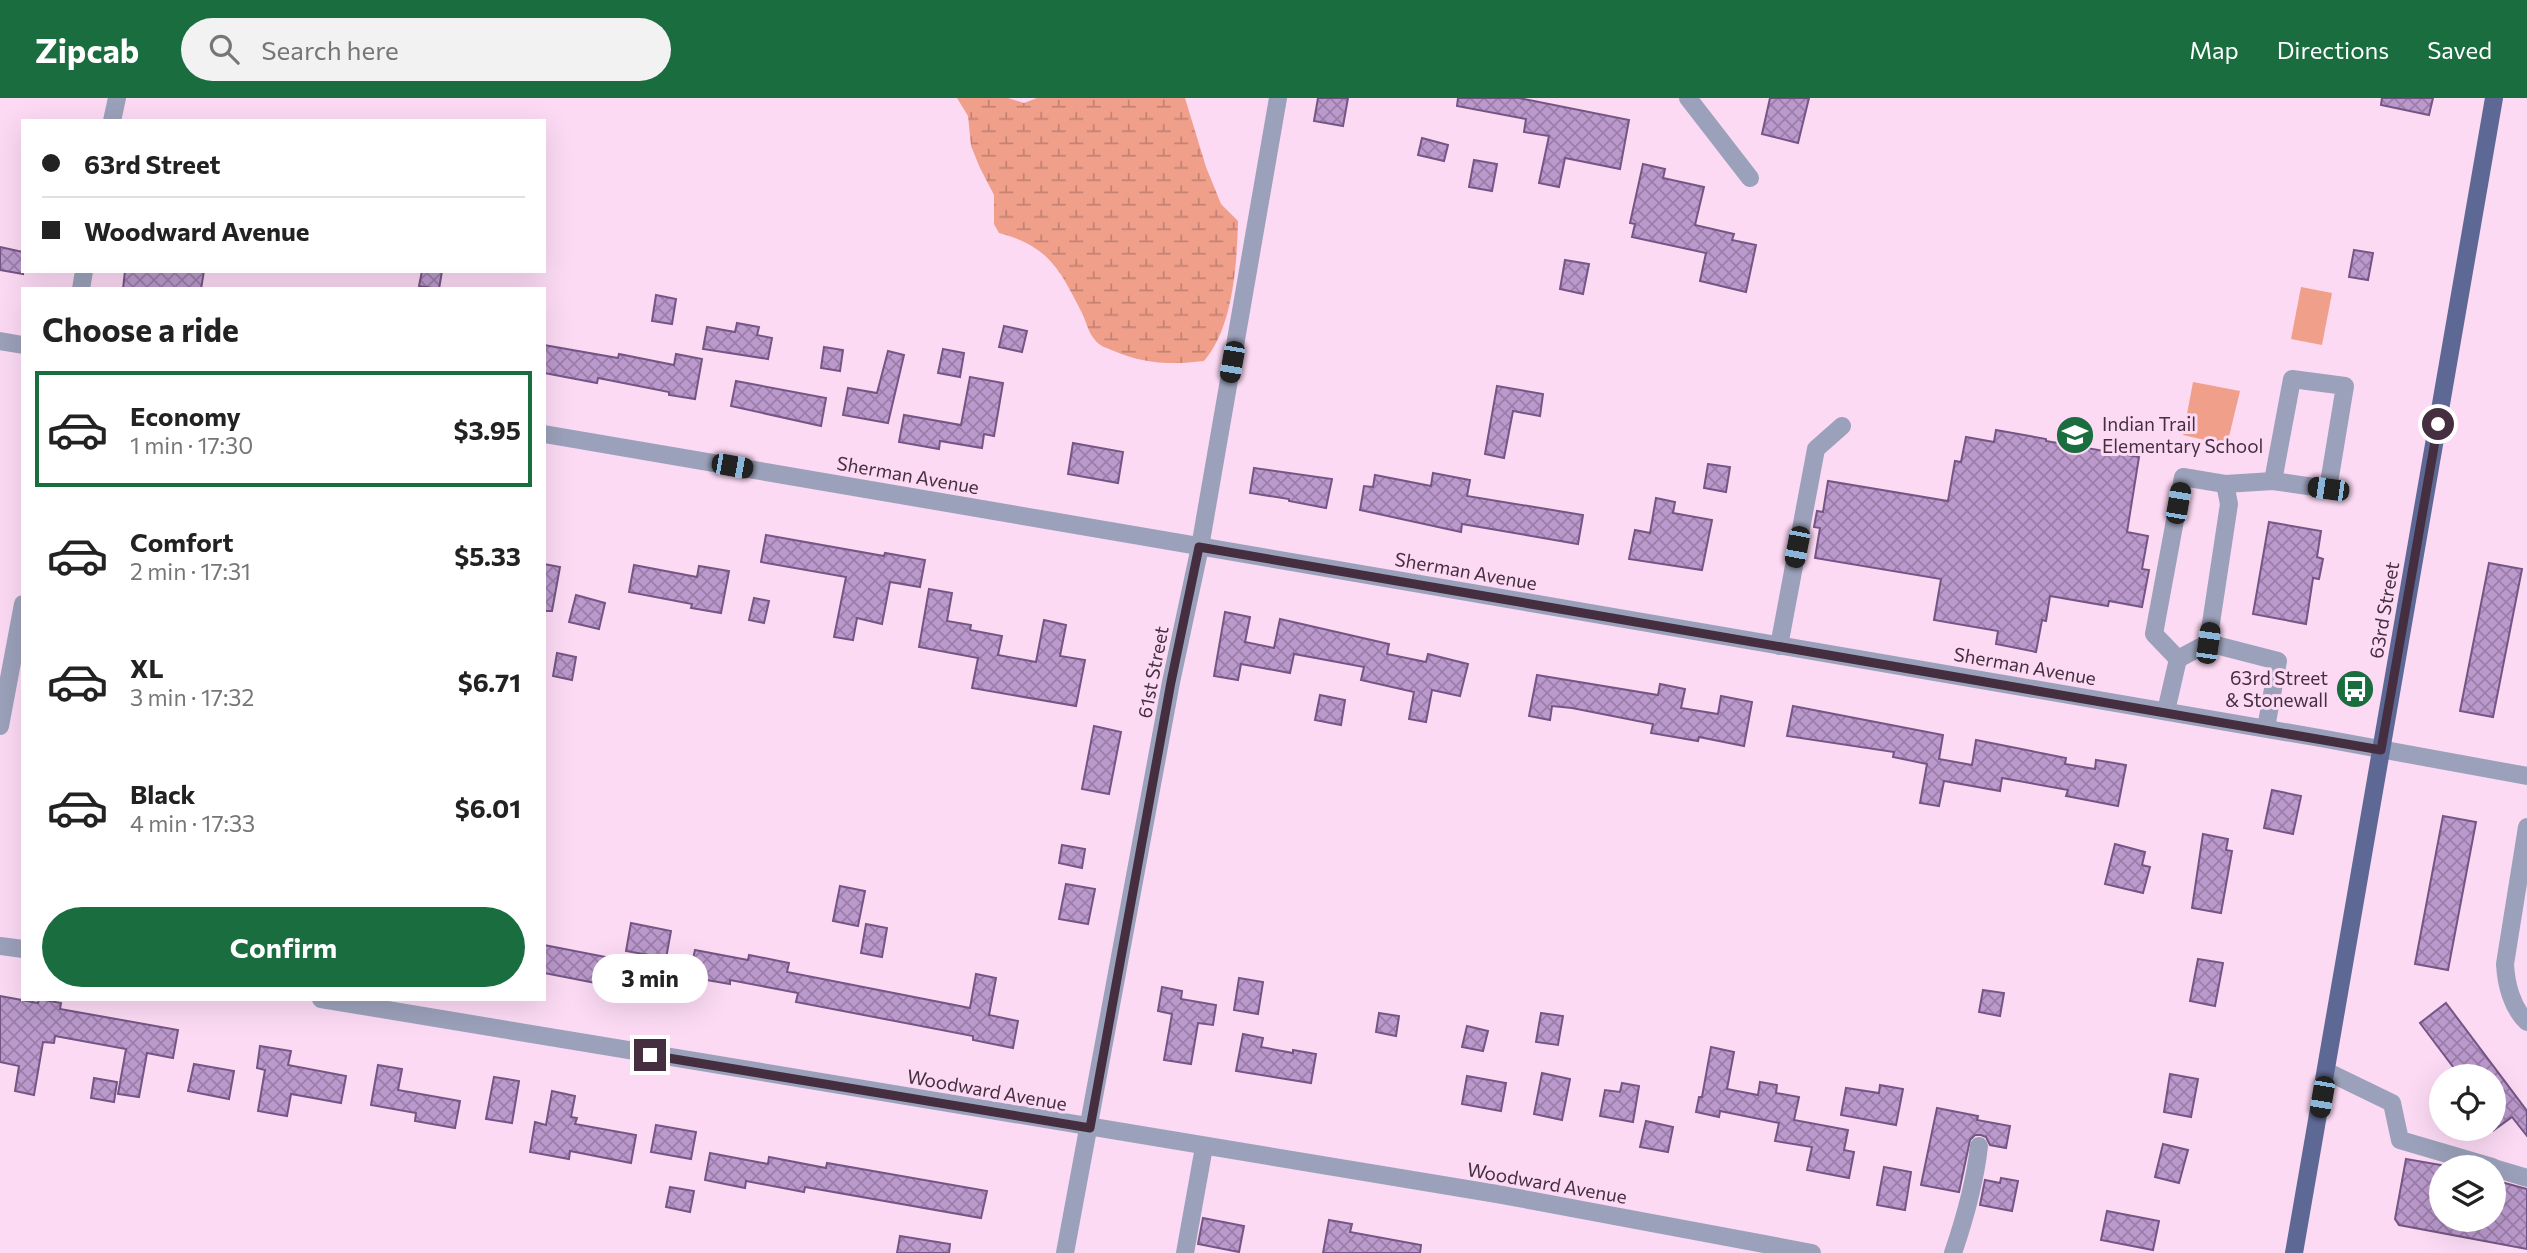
<!DOCTYPE html>
<meta charset="utf-8">
<style>
:root{--surface:#fff;--page:#f2f2f2;--text:#222;--muted:#767676;--line:#e0e0e0;--accent:#196d3f}
body{margin:0;font-family:Commissioner,sans-serif;background:var(--page);color:var(--text);height:100vh;display:flex;flex-direction:column;font-size:26px;white-space:nowrap}
*{box-sizing:border-box;margin:0}
p{font-size:23px;color:var(--muted)}
.icon{flex:none;width:38px;height:38px;fill:none;stroke:currentColor;stroke-width:2;stroke-linecap:round;stroke-linejoin:round}
.map{position:relative;flex:1;overflow:hidden}
.side{position:absolute;left:21px;top:189px;width:525px;height:714px;display:flex;flex-direction:column;background:var(--surface);border-radius:0px;box-shadow:0 7px 28px #0002}
.side>*{flex:none}
.top-card{position:absolute;left:21px;top:21px;width:525px;height:154px;border-radius:0px;box-shadow:0 7px 28px #0002;display:grid;align-content:center;height:154px;padding:0 21px;background:var(--surface)}
.fabs{position:absolute;left:2429px;top:966px;display:grid;gap:14px}
.fabs a{display:grid;place-items:center;width:77px;height:77px;border-radius:50%;background:var(--surface);box-shadow:0 7px 28px #0002;font-size:35px}
.end{position:absolute;width:32px;height:32px;margin:-16px;border:9px solid #442e3f;background:#fff;box-shadow:0 0 0 4px #fff}
.from{border-radius:50%}
.bubble{position:absolute;height:49px;border-radius:24px;background:var(--surface);box-shadow:0 7px 28px #0002;font-size:23px;font-weight:700;line-height:49px;text-align:center}
.car{position:absolute;width:21px;height:42px;margin:-21px -10px;border-radius:9px;box-shadow:0 0 5px 2px #0007;background:linear-gradient(#222 24%,#8ab4d8 0 40%,#222 0 76%,#8ab4d8 0 86%,#222 0)}
.top-card b{display:flex;align-items:center;gap:24px;height:66px;font-size:26px}
.top-card b+b{border-top:2px solid var(--line)}
.top-card i{width:18px;height:18px;background:var(--text)}
ul{padding:0;list-style:none}
li{display:flex;align-items:center;gap:21px;height:116px;margin:0 14px 10px;padding:0 7px;border:4px solid transparent;border-radius:0px}
li div{flex:1}
li b{display:block;font-size:26px}
li em{font-style:normal;font-weight:700}
li.current{border-color:var(--accent)}
li>.icon{width:63px;height:63px;stroke-width:1.5}
h2{padding:0 21px;font-size:32px;line-height:84px}
.action{display:flex;gap:14px;margin-top:auto;padding:14px 21px}
.action a{flex:1;height:80px;border-radius:42px;background:var(--accent);color:#fff;font-size:28px;font-weight:700;line-height:80px;text-align:center}
header{display:flex;align-items:center;gap:42px;box-sizing:border-box;height:98px;padding:0 35px;background:var(--accent);color:#fff}
header strong{font-size:33px}
nav{display:flex;gap:38px;margin-inline-start:auto;font-size:24px}
.search{width:490px;height:63px;background:var(--page);display:flex;align-items:center;gap:18px;box-sizing:border-box;padding:0 24px;border-radius:38px;color:var(--muted);font-size:26px}
.map>svg:first-child{display:block}
.green{fill:#f09f8b}
.wetland{fill:url(#wetland-marsh)}
.building{fill:url(#building-cross-hatch);stroke:#745584;stroke-width:2}
.lines{fill:none;stroke-linecap:round;stroke-linejoin:round}
.minor{stroke:#9ba1ba;stroke-width:18}
.major{stroke:#5e6894;stroke-width:18}
.route{stroke:#442e3f;stroke-width:9}
.labels{text-anchor:middle;stroke-width:6;stroke-linejoin:round;paint-order:stroke}
.poi-label{font-size:19px;fill:#442e3f;stroke:#fcdaf4;text-anchor:start}
.street-label{font-size:19px;fill:#442e3f;stroke:#fcdaf4}
</style>
<header>
<strong>Zipcab</strong>
<div class="search"><svg class="icon" aria-label="search" viewBox="0 0 24 24"><circle cx="10" cy="10" r="6"/><path d="M15 15l6 6"/></svg>Search here</div>
<nav><a>Map</a><a>Directions</a><a>Saved</a></nav>
</header>
<div class="map">
<svg width="2527" height="1155" viewBox="0 0 2527 1155">
<defs>
<pattern id="wetland-marsh" width="20" height="14" patternUnits="userSpaceOnUse" patternTransform="scale(1.75)"><rect width="20" height="14" fill="#f09f8b"/><path d="M1 5h8M5 5V1M11 12h8M15 12V8" fill="none" stroke="#c48273"/></pattern>
<pattern id="building-cross-hatch" width="8" height="8" patternUnits="userSpaceOnUse" patternTransform="scale(1.75)"><rect width="8" height="8" fill="#bb99cd"/><path d="M0 0l8 8M0 8l8-8" fill="none" stroke="#9a7da8"/></pattern>
</defs>
<rect width="100%" height="100%" fill="#fcdaf4"/>
<g class="green">
<path d="M2301,189l31,6 -10,52 -31,-6z"/>
<path d="M2193,284l47,9 -13,54 -44,-10z"/>
</g>
<path class="wetland" d="M957,0h51l16,5 13,-5h148l21,69 15,37 17,17c-1,43 -5,107 -34,140 -33,4 -60,3 -90,-10 -7,-3 -15,-5 -19,-11 -7,-7 -9,-20 -14,-29 -22,-43 -33,-65 -82,-78l-5,-9v-29l-14,-27 -9,-22 -3,-30z"/>
<g class="building">
<path d="M1318,0h30l-5,28 -29,-5z"/>
<path d="M1458,0h61l110,22 -9,49 -55,-11 -6,29 -20,-4 10,-47 -25,-4 2,-13 -69,-13z"/>
<path d="M1770,0h39l-11,45 -36,-9z"/>
<path d="M2382,0h51l-4,17 -48,-10z"/>
<path d="M1422,40l26,7 -4,16 -26,-6z"/>
<path d="M1474,62l23,4 -5,27 -23,-4z"/>
<path d="M1643,66l22,5 -2,9 41,9 -9,38 39,9 -2,6 24,5 -10,47 -46,-11 6,-28 -74,-16 3,-13 -5,-1z"/>
<path d="M0,149l23,5v22l-23,-4z"/>
<path d="M2354,152l19,3 -5,27 -19,-3z"/>
<path d="M1565,162l24,4 -6,30 -23,-5z"/>
<path d="M125,173h79l-3,18h-78z"/>
<path d="M422,173h20l-3,18 -20,-3z"/>
<path d="M656,197l20,4 -4,25 -20,-3z"/>
<path d="M737,225l22,4 -2,8 15,3 -4,21 -65,-10 4,-22 28,5z"/>
<path d="M1004,228l23,5 -5,21 -23,-5z"/>
<path d="M544,247l74,13 1,-4 55,11 2,-11 26,5 -7,40 -26,-4v-3l-71,-14 -1,5 -53,-10z"/>
<path d="M824,249l19,3 -3,21 -19,-3z"/>
<path d="M943,251l21,4 -4,24 -22,-4z"/>
<path d="M888,253l16,4 -16,68 -45,-8 5,-27 29,5z"/>
<path d="M970,279l33,6 -9,53 -10,-2 -2,14 -42,-7 -1,8 -40,-7 5,-27 57,10z"/>
<path d="M736,283l90,17 -5,28 -90,-20z"/>
<path d="M1497,288l46,8 -3,22 -27,-5 -9,47 -19,-4z"/>
<path d="M1996,332l50,9v2l93,16 -12,75 21,4 -6,33 7,1 -7,37 -33,-6 -1,5 -58,-10 -4,25 -4,-1 -6,32 -40,-8 2,-13 -64,-11 7,-41 -126,-21 5,-30 -6,-1 3,-16 6,1 5,-31 120,20 7,-40 6,1 5,-25 28,5z"/>
<path d="M1073,345l50,9 -5,31 -50,-9z"/>
<path d="M1708,366l22,3 -4,25 -22,-4z"/>
<path d="M1254,370l78,11 -6,29 -37,-7v-2l-39,-6z"/>
<path d="M1433,375l37,7 -3,16 116,19 -5,29 -116,-20 -1,8 -101,-22 4,-24 9,1 2,-12 56,11z"/>
<path d="M1656,400l19,4 -2,11 39,7 -10,50 -73,-11 6,-29 15,3z"/>
<path d="M2269,424l52,9 -4,26 6,2 -4,20 -6,-1 -7,46 -53,-10z"/>
<path d="M766,437l118,21 1,-3 40,7 -5,27 -30,-5 -8,42 -25,-6 -4,22 -19,-3 12,-60 -85,-15z"/>
<path d="M2489,465l33,6 -29,148 -33,-6z"/>
<path d="M544,466l16,3 -8,44h-8z"/>
<path d="M634,467l63,12 2,-11 30,5 -8,42 -30,-5 1,-4 -63,-12z"/>
<path d="M929,491l23,4 -5,28 24,4 -1,5 32,6 -4,19 38,7 8,-42 22,5 -6,31 25,4 -9,46 -104,-18 6,-30 -59,-11z"/>
<path d="M576,497l29,8 -6,26 -30,-7z"/>
<path d="M754,500l15,3 -5,22 -15,-3z"/>
<path d="M1225,514l25,5 -5,25 29,6 6,-29 109,25 -2,10 39,8 2,-8 40,10 -8,32 -28,-6 -6,32 -17,-3 5,-27 -53,-12 3,-13 -70,-13 -4,19 -49,-9 -3,16 -24,-4z"/>
<path d="M557,555l19,4 -4,23 -19,-4z"/>
<path d="M1537,577l121,20 2,-11 25,5 -4,19 37,6 3,-18 31,6 -8,44 -45,-9 -1,4 -47,-8 2,-9 -81,-16 -20,-2 -2,14 -21,-4z"/>
<path d="M1320,597l25,5 -4,25 -26,-5z"/>
<path d="M1793,608l150,29 -4,24 33,6 4,-25 90,18 -1,6 30,5 1,-9 30,5 -8,41 -52,-10 2,-6 -66,-12 -2,13 -56,-10 -5,25 -19,-3 7,-39 -34,-7 1,-5 -107,-16z"/>
<path d="M1094,628l27,6 -12,62 -27,-5z"/>
<path d="M2272,692l29,6 -8,38 -29,-6z"/>
<path d="M2443,718l33,6 -28,148 -33,-6z"/>
<path d="M2203,736l25,5 -2,11 6,1 -11,62 -29,-5z"/>
<path d="M2115,746l30,8 -3,13 8,2 -7,26 -38,-9z"/>
<path d="M1062,747l23,4 -3,19 -23,-5z"/>
<path d="M1066,786l29,5 -7,35 -29,-5z"/>
<path d="M840,788l25,5 -7,35 -25,-5z"/>
<path d="M631,825l40,8 -5,27 -40,-7z"/>
<path d="M866,826l21,4 -5,29 -21,-4z"/>
<path d="M544,847l72,14 -5,27 -67,-13z"/>
<path d="M695,852l53,10 1,-5 40,8 -2,9 183,36 6,-34 20,4 -7,37 29,6 -5,27 -40,-8v-4l-177,-34 2,-9 -68,-13v4l-41,-7z"/>
<path d="M2198,861l25,4 -8,43 -25,-5z"/>
<path d="M1239,880l24,4 -5,32 -24,-4z"/>
<path d="M1162,889l20,4 -1,8 35,6 -3,20 -15,-2 -7,41 -27,-4 8,-46 -14,-3z"/>
<path d="M1983,892l21,3 -4,23 -21,-4z"/>
<path d="M0,898l38,7 1,-4 22,4 -1,6 118,21 -5,28 -26,-5 -8,44 -21,-3 8,-45 -71,-13 -1,7 -11,-1 -9,53 -19,-4 4,-25 -19,-4z"/>
<path d="M2446,905l81,108v25l-15,-19 -18,13v-54h-34l-40,-53z"/>
<path d="M1379,915l20,3 -3,20 -20,-4z"/>
<path d="M1541,915l22,3 -5,29 -22,-3z"/>
<path d="M1467,928l21,5 -5,20 -21,-4z"/>
<path d="M1243,936l20,4 -2,9 32,6v-3l23,4 -5,29 -75,-12z"/>
<path d="M260,948l31,5 -3,14 58,11 -5,27 -50,-9 -4,22 -29,-5 7,-41 -8,-2z"/>
<path d="M1711,949l23,5 -7,37 31,6 2,-13 17,3 -1,8 23,4 -5,23 54,10 -4,20 10,2 -5,26 -42,-8 5,-23 -37,-6 4,-18 -59,-12 -1,6 -23,-5 3,-15h3z"/>
<path d="M194,966l40,7 -5,28 -41,-8z"/>
<path d="M378,967l24,4 -4,21 62,11 -5,27 -40,-7 1,-8 -45,-8z"/>
<path d="M1542,975l28,6 -8,41 -28,-6z"/>
<path d="M2170,976l28,5 -7,38 -27,-5z"/>
<path d="M1467,978l39,7 -5,28 -39,-7z"/>
<path d="M494,979l25,4 -7,42 -26,-4z"/>
<path d="M94,980l23,4 -3,20 -23,-4z"/>
<path d="M1622,985l17,3 -6,36 -33,-6 5,-26 15,2z"/>
<path d="M1880,987l23,4 -7,36 -55,-10 5,-27 33,5z"/>
<path d="M552,993l23,5 -4,21 6,1 -2,6 61,11 -5,28 -61,-12 -1,8 -39,-7 5,-30 11,3z"/>
<path d="M1937,1010l41,8 -1,4 33,6 -4,22 -16,-3 -4,-8 -5,-2h-6l-5,5 -11,52 -38,-7z"/>
<path d="M1646,1023l27,6 -5,25 -28,-5z"/>
<path d="M656,1027l40,7 -5,27 -40,-7z"/>
<path d="M2163,1046l25,6 -9,33 -24,-6z"/>
<path d="M710,1055l58,11 1,-7 57,11 1,-5 160,28 -6,27 -176,-31 -1,5 -58,-11 -1,7 -40,-8z"/>
<path d="M2406,1061l35,6v55h53v-40l33,9v60l-128,-24 -4,-6z"/>
<path d="M1884,1069l27,5 -6,38 -28,-5z"/>
<path d="M2001,1080l17,3 -6,30 -32,-6 5,-25 15,3z"/>
<path d="M670,1089l24,4 -4,21 -24,-5z"/>
<path d="M2107,1113l52,10 -6,29 -52,-10z"/>
<path d="M1203,1120l41,8 -5,26 -41,-8z"/>
<path d="M1329,1122l23,4 -2,8 71,13 -1,8h-97z"/>
<path d="M900,1138l50,8 -1,9h-52z"/>
</g>
<g class="lines">
<g class="minor">
<path d="M1688,0l62,80"/>
<path d="M112,23l5,-23"/>
<path d="M81,191l3,-18"/>
<path d="M0,243l23,4"/>
<path d="M544,336l1776,304 207,38"/>
<path d="M2225,386l48,-3 55,8 17,-103 -53,-7 -19,102"/>
<path d="M1779,548l37,-197 26,-23"/>
<path d="M2178,561l-24,-25 29,-157 42,7 4,20 -21,139"/>
<path d="M2166,613l12,-52 30,-16 70,18 -12,67"/>
<path d="M0,628l23,-122"/>
<path d="M2527,729l-22,137c1,20 7,44 22,58"/>
<path d="M0,848l23,3"/>
<path d="M321,901l1176,195 315,59"/>
<path d="M2326,973l66,32 8,37 92,27"/>
<path d="M2494,1070l33,10"/>
<path d="M1065,1155l106,-571 29,-135 78,-449"/>
<path d="M1185,1155l19,-106"/>
<path d="M1953,1155c12,-35 22,-71 26,-107"/>
</g>
<path class="major" d="M2294,1155l200,-1155"/>
</g>
<g class="lines">
<path class="route" d="M650,957l440,73 81,-446 28,-135 1182,203 57,-326"/>
</g>
<defs>
<g id="school-disc" transform="scale(2.0125)"><circle r="9.5" fill="#196d3f" stroke="#fcdaf4"/><path d="M0-5L7-2L0 1L-7-2ZM-4 1L0 2.5L4 1V4Q0 6-4 4Z" fill="#fff"/></g>
<g id="bus-disc" transform="scale(2.0125)"><circle r="9.5" fill="#196d3f" stroke="#fcdaf4"/><path d="M-5-6H5V4H4V6H2V4H-2V6H-4V4H-5ZM-3.5-4V0h7V-4ZM-3.5 1.2v1.5H-2V1.2ZM2 1.2v1.5H3.5V1.2Z" fill="#fff"/></g>
</defs>
<g fill-rule="evenodd">
<use href="#school-disc" x="2075" y="337"/>
<use href="#bus-disc" x="2355" y="591"/>
</g>
<g class="labels">
<g class="poi-label">
<text x="2102" y="333">Indian Trail<tspan x="2102" dy="22">Elementary School</tspan></text>
<text x="2328" y="587" text-anchor="end">63rd Street<tspan x="2328" dy="22">&amp; Stonewall</tspan></text>
</g>
<g class="street-label">
<text transform="translate(908 377) rotate(10)" y="7">Sherman Avenue</text>
<text transform="translate(1466 473) rotate(10)" y="7">Sherman Avenue</text>
<text transform="translate(2384 512) rotate(-80)" y="7">63rd Street</text>
<text transform="translate(2025 568) rotate(10)" y="7">Sherman Avenue</text>
<text transform="translate(1153 574) rotate(-79)" y="7">61st Street</text>
<text transform="translate(987 992) rotate(10)" y="7">Woodward Avenue</text>
<text transform="translate(1547 1085) rotate(10)" y="7">Woodward Avenue</text>
</g>
</g>
</svg>
<div class="fabs">
<a><svg class="icon" aria-label="locate" viewBox="0 0 24 24"><circle cx="12" cy="12" r="6"/><path d="M12 2v4M12 18v4M2 12h4M18 12h4"/></svg></a>
<a><svg class="icon" aria-label="layers" viewBox="0 0 24 24"><path d="M12 4l9 5-9 5-9-5zM3 14l9 5 9-5"/></svg></a>
</div>
<i class="end from" style="left:2438px;top:326px"></i>
<i class="end" style="left:650px;top:957px"></i>
<div class="bubble" style="left:592px;top:856px;width:116px">3 min</div>
<i class="car" style="left:1232px;top:264px;rotate:190deg"></i>
<i class="car" style="left:732px;top:368px;rotate:100deg"></i>
<i class="car" style="left:2328px;top:391px;rotate:278deg"></i>
<i class="car" style="left:2178px;top:405px;rotate:10deg"></i>
<i class="car" style="left:1797px;top:449px;rotate:191deg"></i>
<i class="car" style="left:2208px;top:545px;rotate:8deg"></i>
<i class="car" style="left:2322px;top:999px;rotate:190deg"></i>
<div class="top-card">
<b><i class="from"></i>63rd Street</b>
<b><i></i>Woodward Avenue</b>
</div>
<section class="side">
<h2>Choose a ride</h2>
<ul>
<li class="current"><svg class="icon" aria-label="car" viewBox="0 0 24 24"><path d="M5 17H2v-5l4-1 3-4h7l3 4 3 1v5h-3M9 17h6M6 11h13"/><circle cx="7" cy="17" r="2"/><circle cx="17" cy="17" r="2"/></svg><div><b>Economy</b><p>1 min · 17:30</p></div><em>$3.95</em></li>
<li><svg class="icon" aria-label="car" viewBox="0 0 24 24"><path d="M5 17H2v-5l4-1 3-4h7l3 4 3 1v5h-3M9 17h6M6 11h13"/><circle cx="7" cy="17" r="2"/><circle cx="17" cy="17" r="2"/></svg><div><b>Comfort</b><p>2 min · 17:31</p></div><em>$5.33</em></li>
<li><svg class="icon" aria-label="car" viewBox="0 0 24 24"><path d="M5 17H2v-5l4-1 3-4h7l3 4 3 1v5h-3M9 17h6M6 11h13"/><circle cx="7" cy="17" r="2"/><circle cx="17" cy="17" r="2"/></svg><div><b>XL</b><p>3 min · 17:32</p></div><em>$6.71</em></li>
<li><svg class="icon" aria-label="car" viewBox="0 0 24 24"><path d="M5 17H2v-5l4-1 3-4h7l3 4 3 1v5h-3M9 17h6M6 11h13"/><circle cx="7" cy="17" r="2"/><circle cx="17" cy="17" r="2"/></svg><div><b>Black</b><p>4 min · 17:33</p></div><em>$6.01</em></li>
</ul>
<div class="action"><a>Confirm</a></div>
</section>
</div>
